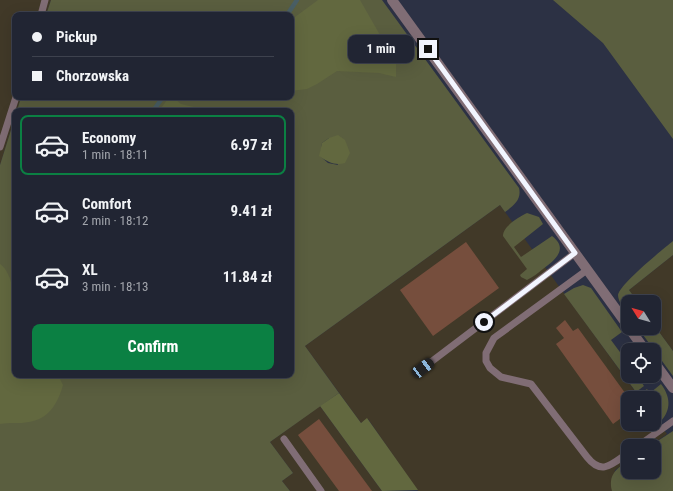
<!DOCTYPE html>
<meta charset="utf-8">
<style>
:root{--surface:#212533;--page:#292d3b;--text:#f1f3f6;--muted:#a2a5ac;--line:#3e424e;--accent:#0b8043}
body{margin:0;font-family:"Roboto Condensed",sans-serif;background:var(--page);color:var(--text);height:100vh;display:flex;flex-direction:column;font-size:15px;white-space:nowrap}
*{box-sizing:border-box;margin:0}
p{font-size:13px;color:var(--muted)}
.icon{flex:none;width:22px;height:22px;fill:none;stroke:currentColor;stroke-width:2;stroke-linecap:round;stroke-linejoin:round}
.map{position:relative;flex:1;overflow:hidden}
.panel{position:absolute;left:12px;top:108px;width:282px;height:270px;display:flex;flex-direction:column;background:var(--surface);border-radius:8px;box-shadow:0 4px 16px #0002,0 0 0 1px var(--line)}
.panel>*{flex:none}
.guide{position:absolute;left:12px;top:12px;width:282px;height:88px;border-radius:8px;box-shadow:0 4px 16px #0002,0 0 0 1px var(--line);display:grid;align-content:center;height:88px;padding:0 20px;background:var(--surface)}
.needle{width:26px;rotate:307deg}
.buttons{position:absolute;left:621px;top:295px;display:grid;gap:8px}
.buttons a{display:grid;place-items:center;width:40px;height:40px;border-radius:8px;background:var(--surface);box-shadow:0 4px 16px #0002,0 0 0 1px var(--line);font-size:20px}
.end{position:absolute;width:18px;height:18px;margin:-9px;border:5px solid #f2f5ff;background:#111;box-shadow:0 0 0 2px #111}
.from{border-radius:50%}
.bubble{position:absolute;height:28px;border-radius:8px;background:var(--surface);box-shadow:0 4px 16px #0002,0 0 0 1px var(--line);font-size:13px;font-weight:700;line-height:28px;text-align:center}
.car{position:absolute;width:12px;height:24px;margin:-12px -6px;border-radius:5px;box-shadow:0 0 3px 1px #0007;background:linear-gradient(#222 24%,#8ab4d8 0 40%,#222 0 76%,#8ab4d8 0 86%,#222 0)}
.guide b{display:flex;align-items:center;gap:14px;height:38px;font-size:15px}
.guide b+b{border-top:1px solid var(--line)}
.guide i{width:10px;height:10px;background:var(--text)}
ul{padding:7px 0 0;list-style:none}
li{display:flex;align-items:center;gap:12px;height:60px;margin:0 8px 6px;padding:0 12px;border:2px solid transparent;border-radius:8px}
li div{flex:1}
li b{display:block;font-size:15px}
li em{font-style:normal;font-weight:700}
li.selected{border-color:var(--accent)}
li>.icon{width:36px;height:36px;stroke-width:1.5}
.cta{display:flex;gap:8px;margin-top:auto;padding:8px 20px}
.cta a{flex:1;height:46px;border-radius:8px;background:var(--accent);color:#fff;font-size:16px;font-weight:700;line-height:46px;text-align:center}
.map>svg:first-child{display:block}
.industrial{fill:#413928}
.green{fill:#5a5e3f;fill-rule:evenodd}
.forest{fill:#62683f}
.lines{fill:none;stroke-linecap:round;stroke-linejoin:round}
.stream{stroke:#495e64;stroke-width:4.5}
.building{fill:#764e3d}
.service{stroke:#806d75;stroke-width:7}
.minor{stroke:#806d75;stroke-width:10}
.route{stroke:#f2f5ff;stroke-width:5}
</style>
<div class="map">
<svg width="673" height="491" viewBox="0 0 673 491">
<rect width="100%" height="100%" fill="#2c3144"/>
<g class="industrial">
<path d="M0,0h51l-5,15h-31v82h6l-4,14h-2v6l-15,48z"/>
<path d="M500,205l140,193h-12v26h26v-7l13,17 -17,12h-22v15l-13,9 -3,21h-194l-50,-72 -7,4 -56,-77z"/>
<path d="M673,255v96l-19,-26v-23h-16l-9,-12z"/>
<path d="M320,406l62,85h-92l-8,-10 11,-8 -23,-31z"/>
</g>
<g class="green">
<path d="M51,0h331l137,188c3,12 -6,18 -14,24l-5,-7 -195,141 34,47 -69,49 23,31 -11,8 8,10h-290v-326l15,-48v258h276v-264h-274l4,-14h270v-82h-245zM329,138l9,27 -10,-2 -8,-7 2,-13z"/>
<path d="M553,0h120v139l-70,-96z"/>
<path d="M527,213l12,4 4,7 -29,23 7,10 31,-21c17,13 3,24 -9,33 -5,4 -10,8 -16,11l-6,-3 -1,-2 7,-6 -24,-33c0,-10 16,-19 24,-23z"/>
<path d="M673,241v14l-44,35 9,12h-10v12c-4,-6 -10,-12 -10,-19 2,-11 45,-46 55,-54z"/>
<path d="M583,285l8,3 31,44 -11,8 17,23v13h9l7,10 -8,6 -72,-98 10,-6z"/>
<path d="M654,325l19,26v25l-35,-48h16z"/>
<path d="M661,384c9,12 11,25 0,37l-7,-10v-13h-10l-3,-5 6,-4 3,4z"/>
<path d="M673,431v60h-61c-4,-16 4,-22 16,-30v11h26v-26h-4z"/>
</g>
<g class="forest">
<path d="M318,0h42l20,35 16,22v20l-17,-4 -42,-2 -20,13 -10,5 -16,2v-71z"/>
<path d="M175,99l6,5 30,7h-52l8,-11z"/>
<path d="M338,135l7,5 5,13 -5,10c-10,3 -17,-1 -26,-7l3,-13 7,-5z"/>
<path d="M0,264c22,15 15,85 15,111h43l5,10c-5,18 -14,34 -34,37 -10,2 -19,0 -29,2z"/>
<path d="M339,393l22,30 6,-5 51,72 -36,1 -62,-85z"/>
</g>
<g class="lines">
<g class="stream">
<path d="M287,15l10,-15"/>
<path d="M153,111l10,-14"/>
</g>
</g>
<g class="building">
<path d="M466,242l33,46 -66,48 -33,-46z"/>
<path d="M565,320l8,11 5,-3 50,69v16l-15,11 -57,-80 8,-6 -8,-10z"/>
<path d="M319,419l53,72h-33l-41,-56z"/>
</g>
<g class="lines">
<g class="service">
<path d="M41,15l4,-15"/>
<path d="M0,147l16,-50"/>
<path d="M587,270l-93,68 -8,15v8l4,7 11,9 30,7 56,73c15,19 25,7 41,-4"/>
<path d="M423,368l152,-115"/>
<path d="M284,439l37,52"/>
<path d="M638,446l35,-25"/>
</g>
<g class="minor">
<path d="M392,0l236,326"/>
<path d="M629,328l16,22"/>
<path d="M654,362l19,26"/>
</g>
</g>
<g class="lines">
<path class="route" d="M428,49l147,204 -91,69"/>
</g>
</svg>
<div class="buttons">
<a><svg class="needle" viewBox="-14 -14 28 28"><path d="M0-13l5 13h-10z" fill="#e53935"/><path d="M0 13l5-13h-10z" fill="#a2a5ac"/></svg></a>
<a><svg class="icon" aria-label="locate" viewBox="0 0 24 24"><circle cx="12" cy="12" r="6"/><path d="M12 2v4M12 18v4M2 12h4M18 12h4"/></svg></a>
<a>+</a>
<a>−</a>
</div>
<i class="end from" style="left:484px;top:322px"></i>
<i class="end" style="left:428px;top:49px"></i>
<div class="bubble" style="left:348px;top:35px;width:66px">1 min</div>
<i class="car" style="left:423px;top:368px;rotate:53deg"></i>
<div class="guide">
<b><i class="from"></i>Pickup</b>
<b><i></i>Chorzowska</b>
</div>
<section class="panel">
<ul>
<li class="selected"><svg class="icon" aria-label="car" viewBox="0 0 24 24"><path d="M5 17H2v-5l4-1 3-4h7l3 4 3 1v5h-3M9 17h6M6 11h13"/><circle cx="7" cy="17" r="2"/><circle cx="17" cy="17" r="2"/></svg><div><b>Economy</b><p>1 min · 18:11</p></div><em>6.97 zł</em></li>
<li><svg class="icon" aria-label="car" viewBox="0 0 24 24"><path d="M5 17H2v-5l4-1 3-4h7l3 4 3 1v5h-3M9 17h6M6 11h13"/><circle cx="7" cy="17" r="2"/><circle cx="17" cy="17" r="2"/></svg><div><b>Comfort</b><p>2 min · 18:12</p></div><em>9.41 zł</em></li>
<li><svg class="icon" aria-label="car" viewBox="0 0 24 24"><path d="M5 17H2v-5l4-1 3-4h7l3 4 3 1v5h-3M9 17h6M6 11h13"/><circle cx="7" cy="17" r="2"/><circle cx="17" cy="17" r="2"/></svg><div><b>XL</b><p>3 min · 18:13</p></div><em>11.84 zł</em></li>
</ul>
<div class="cta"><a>Confirm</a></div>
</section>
</div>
